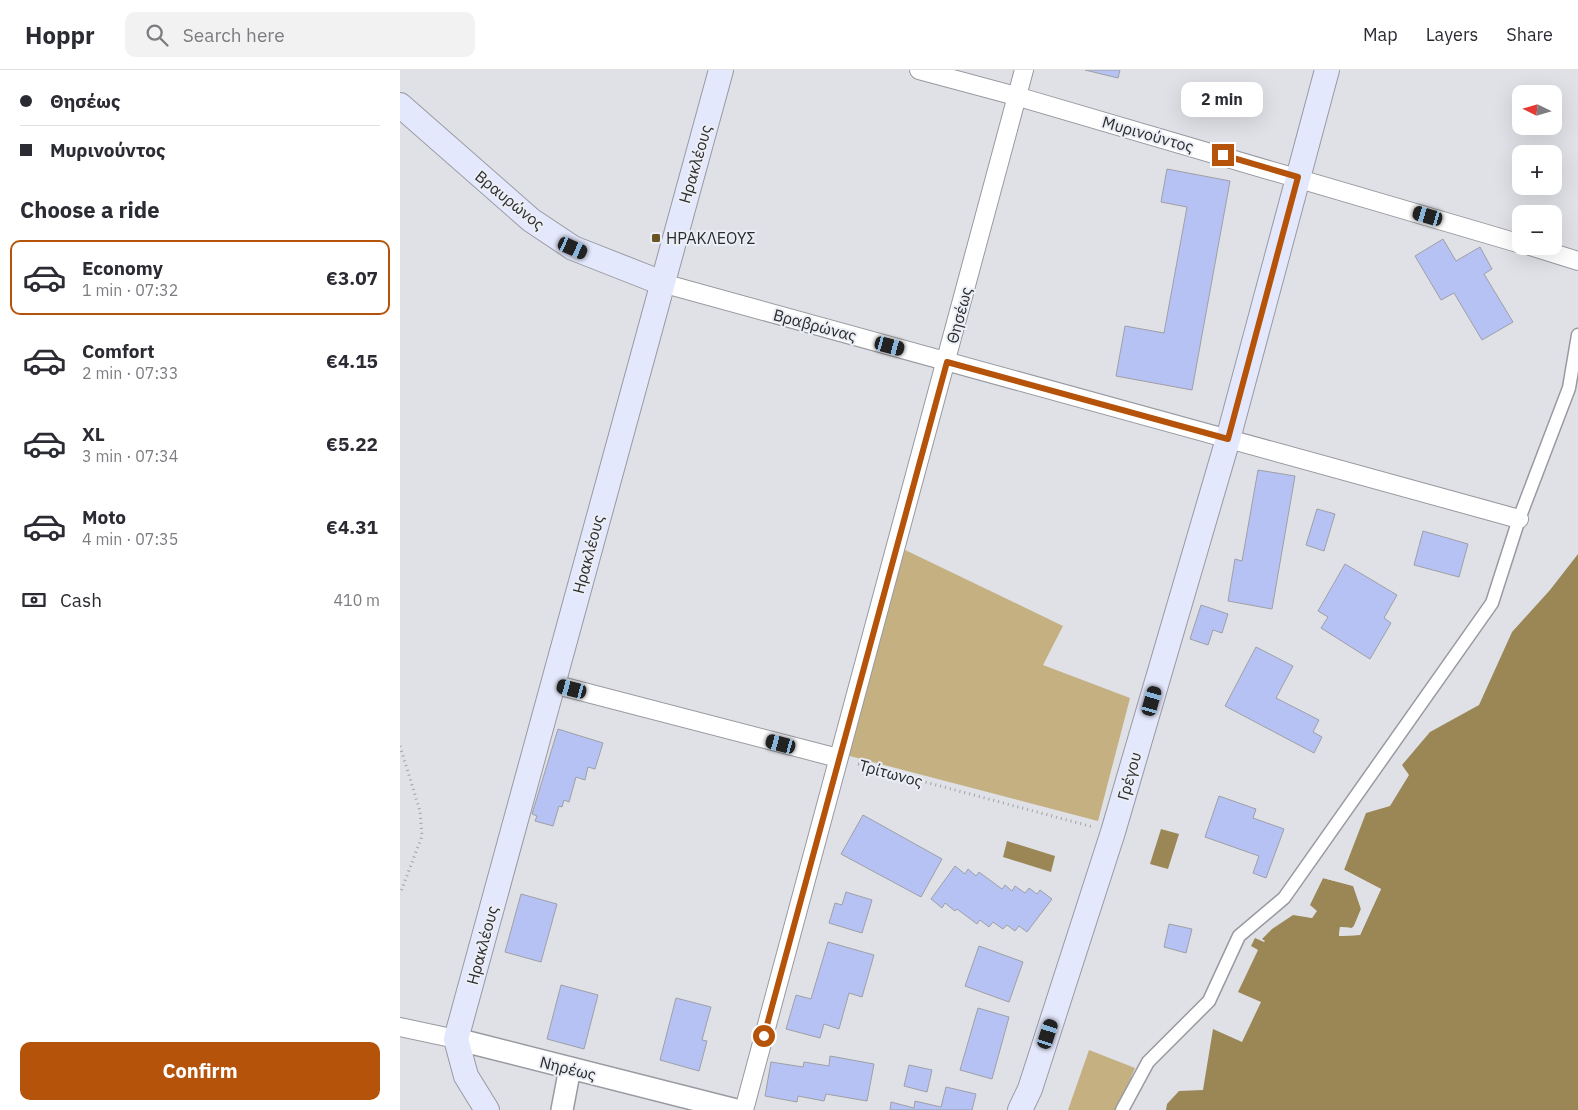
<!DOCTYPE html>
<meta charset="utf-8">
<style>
:root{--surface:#fff;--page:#f2f2f3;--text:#2b2b33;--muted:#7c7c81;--line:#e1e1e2;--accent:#b45309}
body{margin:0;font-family:"IBM Plex Sans",sans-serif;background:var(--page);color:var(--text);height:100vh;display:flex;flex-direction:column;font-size:19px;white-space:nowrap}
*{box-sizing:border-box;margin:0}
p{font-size:16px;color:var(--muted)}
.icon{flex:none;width:28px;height:28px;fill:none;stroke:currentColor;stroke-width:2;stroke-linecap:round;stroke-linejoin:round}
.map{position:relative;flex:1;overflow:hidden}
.sheet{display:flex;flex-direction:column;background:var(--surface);width:400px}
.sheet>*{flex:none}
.hud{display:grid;align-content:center;height:110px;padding:0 20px;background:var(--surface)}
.needle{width:32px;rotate:275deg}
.tools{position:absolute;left:1112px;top:15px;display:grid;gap:10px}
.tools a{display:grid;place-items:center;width:50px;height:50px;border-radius:10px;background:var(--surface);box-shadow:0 5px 20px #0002;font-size:25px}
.end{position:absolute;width:22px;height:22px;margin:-11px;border:6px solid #b45309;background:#fff;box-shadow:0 0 0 2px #fff}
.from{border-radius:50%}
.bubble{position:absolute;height:35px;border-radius:10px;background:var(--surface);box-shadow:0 5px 20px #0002;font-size:16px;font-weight:700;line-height:35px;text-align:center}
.car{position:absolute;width:15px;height:30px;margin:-15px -8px;border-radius:6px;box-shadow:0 0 4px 1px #0007;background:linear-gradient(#222 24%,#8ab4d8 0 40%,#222 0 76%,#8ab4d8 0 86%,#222 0)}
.hud b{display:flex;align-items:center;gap:18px;height:48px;font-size:19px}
.hud b+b{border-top:1px solid var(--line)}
.hud i{width:12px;height:12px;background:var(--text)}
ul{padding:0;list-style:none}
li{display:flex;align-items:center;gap:15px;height:75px;margin:0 10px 8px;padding:0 10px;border:2px solid transparent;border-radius:10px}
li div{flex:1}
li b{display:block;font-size:19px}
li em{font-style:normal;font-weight:700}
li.on{border-color:var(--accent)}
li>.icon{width:45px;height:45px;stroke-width:1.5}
h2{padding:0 20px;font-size:22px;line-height:60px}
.pay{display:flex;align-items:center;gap:12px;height:55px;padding:0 20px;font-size:19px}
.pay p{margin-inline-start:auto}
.action{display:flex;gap:10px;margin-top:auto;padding:10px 20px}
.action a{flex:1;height:58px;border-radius:10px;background:var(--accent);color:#fff;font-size:20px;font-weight:700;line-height:58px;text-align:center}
header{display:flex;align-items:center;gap:30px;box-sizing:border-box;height:70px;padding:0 25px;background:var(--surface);border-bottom:1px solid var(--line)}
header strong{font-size:24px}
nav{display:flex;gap:28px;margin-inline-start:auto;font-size:18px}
.search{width:350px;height:45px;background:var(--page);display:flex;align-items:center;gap:12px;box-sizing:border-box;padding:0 18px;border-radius:10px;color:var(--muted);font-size:19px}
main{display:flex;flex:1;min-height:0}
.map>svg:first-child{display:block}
.green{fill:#c4b081}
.water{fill:#9b8756}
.pier{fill:#dfe1e7}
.building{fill:#b6c2f3;stroke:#9ea0a6}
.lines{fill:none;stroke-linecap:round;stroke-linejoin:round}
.pedestrian-casing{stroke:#999aa1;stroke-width:15}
.minor-casing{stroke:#999aa1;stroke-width:20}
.tertiary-casing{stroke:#999aa1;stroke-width:24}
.secondary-casing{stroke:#999aa1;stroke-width:26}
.path{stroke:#a1a2a7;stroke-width:3;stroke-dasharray:1 4;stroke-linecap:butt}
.pedestrian{stroke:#fff;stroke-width:12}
.minor{stroke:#fff;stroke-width:18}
.tertiary{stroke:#fff;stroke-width:21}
.secondary{stroke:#e4e8fc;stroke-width:24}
.route{stroke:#b45309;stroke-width:6}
.poi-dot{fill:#685523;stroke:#eceef5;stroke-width:2}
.labels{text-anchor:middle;stroke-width:4;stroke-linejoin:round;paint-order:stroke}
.street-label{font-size:16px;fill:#2b2c2e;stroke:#eceef5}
.poi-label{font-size:16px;fill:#2b2c2e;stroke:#eceef5;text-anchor:start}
</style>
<header>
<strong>Hoppr</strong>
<div class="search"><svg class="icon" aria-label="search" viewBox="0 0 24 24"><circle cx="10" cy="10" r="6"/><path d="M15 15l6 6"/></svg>Search here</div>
<nav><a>Map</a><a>Layers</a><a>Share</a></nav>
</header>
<main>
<section class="sheet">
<div class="hud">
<b><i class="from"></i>Θησέως</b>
<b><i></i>Μυρινούντος</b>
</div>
<h2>Choose a ride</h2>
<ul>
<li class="on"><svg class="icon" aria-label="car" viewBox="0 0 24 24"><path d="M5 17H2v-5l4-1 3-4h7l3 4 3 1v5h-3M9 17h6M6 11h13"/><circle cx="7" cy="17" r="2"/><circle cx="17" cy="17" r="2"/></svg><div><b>Economy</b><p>1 min · 07:32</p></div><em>€3.07</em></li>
<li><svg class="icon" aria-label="car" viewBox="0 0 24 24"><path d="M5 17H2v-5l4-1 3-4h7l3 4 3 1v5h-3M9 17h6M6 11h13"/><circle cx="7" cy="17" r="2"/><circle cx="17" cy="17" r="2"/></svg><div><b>Comfort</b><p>2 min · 07:33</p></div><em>€4.15</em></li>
<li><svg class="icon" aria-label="car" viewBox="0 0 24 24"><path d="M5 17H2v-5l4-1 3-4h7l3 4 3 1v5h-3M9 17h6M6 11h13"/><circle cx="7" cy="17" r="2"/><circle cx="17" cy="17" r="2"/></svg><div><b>XL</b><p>3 min · 07:34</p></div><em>€5.22</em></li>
<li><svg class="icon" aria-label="car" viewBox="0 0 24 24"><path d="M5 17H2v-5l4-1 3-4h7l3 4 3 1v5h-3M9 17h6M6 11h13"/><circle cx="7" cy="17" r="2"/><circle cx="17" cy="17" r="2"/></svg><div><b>Moto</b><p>4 min · 07:35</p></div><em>€4.31</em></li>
</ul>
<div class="pay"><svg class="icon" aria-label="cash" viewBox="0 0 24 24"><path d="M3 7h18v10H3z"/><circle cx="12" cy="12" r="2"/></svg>Cash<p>410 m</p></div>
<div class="action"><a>Confirm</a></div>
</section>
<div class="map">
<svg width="1178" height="1040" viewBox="0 0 1178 1040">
<rect width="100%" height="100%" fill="#dfe1e7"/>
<g class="green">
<path d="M501,478l162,78 -20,39 87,33 -32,123 -252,-66z"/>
<path d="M689,980l46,18 -18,42h-49z"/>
</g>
<g class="water">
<path d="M1178,484v556h-412l1,-6 12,-13 24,-1 10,-61 29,13 19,-40 -23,-10 20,-42 -7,-4 4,-8 9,4 1,-1 -3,-2 10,-10 21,-14 19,3 4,-7 -7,-6 14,-27 31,8 7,23 -7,17 -2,2 -12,-1 -1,9 21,-1 21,-46 -37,-19 22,-57 24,-7 19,-31 -7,-10 28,-33 49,-27 33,-73 38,-42z"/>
<path d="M761,759l18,5 -11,35 -18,-5z"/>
<path d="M607,771l48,15 -4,16 -48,-15z"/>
</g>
<path class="pier" d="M941,798l40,21 -21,46 -21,1 1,-9 12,1 2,-2 7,-17 -8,-23 -30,-8 -13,27 7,6 -5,7 -14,-4 2,-2 10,3 3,-4 -6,-6 15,-29 32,8 10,26 -8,18 -4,3 -10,-1v4l17,-1 19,-43 -36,-18z"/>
<g class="building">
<path d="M685,0h35l-2,8z"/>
<path d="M767,99l63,12 -38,209 -76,-14 9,-50 39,7 23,-126 -26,-5z"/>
<path d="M1043,169l13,22 24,-14 12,22 -8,5 29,48 -31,18 -28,-47 -13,7 -26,-44z"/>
<path d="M858,400l37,6 -23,133 -44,-8 7,-42 7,2z"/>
<path d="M917,439l18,5 -11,37 -18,-6z"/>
<path d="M1023,461l45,13 -9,33 -45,-12z"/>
<path d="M945,494l52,31 -13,23 7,5 -21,36 -49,-31 7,-11 -10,-6z"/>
<path d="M801,535l27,9 -6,19 -9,-3 -5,15 -18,-6z"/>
<path d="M856,577l37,19 -17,32 43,22 -6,12 9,5 -8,16 -89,-47z"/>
<path d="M158,659l45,14 -8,26 -7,-2 -3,13 -9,-3 -7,25 -5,-2 -2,7 -3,-1 -6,20 -18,-5 2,-5 -5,-2z"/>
<path d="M819,726l37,13 -3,9 31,11 -18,49 -13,-5 6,-17 -54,-19z"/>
<path d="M463,745l79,44 -21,38 -80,-43z"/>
<path d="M555,796l10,8 3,-5 8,7 3,-4 23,17 3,-4 7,6 3,-5 10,7 4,-5 8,6 3,-4 12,9 -25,33 -8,-6 -4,5 -8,-6 -4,4 -10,-7 -4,5 -9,-7 -3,4 -20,-15 -2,2 -10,-8 -3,5 -11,-9z"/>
<path d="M446,822l26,8 -10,33 -33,-10 6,-20 7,2z"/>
<path d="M121,824l36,10 -16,58 -36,-10z"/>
<path d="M769,854l23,5 -6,24 -22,-6z"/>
<path d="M428,872l46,13 -12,42 -13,-4 -10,36 -15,-5 -4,14 -34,-9 10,-34 15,4z"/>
<path d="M579,876l44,16 -14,40 -44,-16z"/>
<path d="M161,915l37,10 -14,54 -37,-10z"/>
<path d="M276,928l35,9 -9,33 5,1 -8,30 -39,-11z"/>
<path d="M578,938l31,9 -17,62 -32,-9z"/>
<path d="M430,986l44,8 -7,37 -41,-7 -2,7 -26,-5 -1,6 -32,-6 6,-34 32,5 1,-5 25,4z"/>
<path d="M509,995l23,5 -5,22 -23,-6z"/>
<path d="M546,1017l30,7 -4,16h-82l1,-8 23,6 1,-7 26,6z"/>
</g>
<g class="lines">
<g class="pedestrian-casing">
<path id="pedestrian" d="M722,1040l26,-48 61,-61 30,-65 45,-38 208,-295 27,-84 50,-131 9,-53"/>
</g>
<g class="minor-casing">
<g id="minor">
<path d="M519,0l97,26 505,148"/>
<path d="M1130,176l48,15"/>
<path d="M262,213l857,236"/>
<path d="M153,614l285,74"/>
<path d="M0,957l56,12"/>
<path d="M344,1040l280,-1040"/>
</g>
</g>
<g class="tertiary-casing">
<g id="tertiary">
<path d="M56,969l280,71"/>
<path d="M162,1040l8,-42"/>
</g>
</g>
<g class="secondary-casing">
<g id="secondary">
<path d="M0,35l131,115 42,28 89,35"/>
<path d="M87,1040l-21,-34 -10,-37 265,-969"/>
<path d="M620,1040l10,-21 83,-257 115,-393 99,-369"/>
</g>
</g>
<g class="path">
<path d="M0,676l20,65 2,25 -22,58"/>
<path d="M458,694l235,63"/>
</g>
<use href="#pedestrian" class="pedestrian"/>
<use href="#minor" class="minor"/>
<use href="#tertiary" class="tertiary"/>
<use href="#secondary" class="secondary"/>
</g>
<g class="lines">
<path class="route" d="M364,966l183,-674 281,77 70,-262 -75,-22"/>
</g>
<rect class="poi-dot" x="251" y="163" width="10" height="10" rx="2.5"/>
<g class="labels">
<g class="street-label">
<text transform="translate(748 64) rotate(16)" y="6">Μυρινούντος</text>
<text transform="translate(295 94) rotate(-74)" y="6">Ηρακλέους</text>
<text transform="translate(110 130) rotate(39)" y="6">Βραυρώνος</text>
<text transform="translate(559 245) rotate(-75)" y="6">Θησέως</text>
<text transform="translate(415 255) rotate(15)" y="6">Βραβρώνας</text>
<text transform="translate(188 484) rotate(-75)" y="6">Ηρακλέους</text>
<text transform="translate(491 703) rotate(15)" y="6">Τρίτωνος</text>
<text transform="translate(729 706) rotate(-74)" y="6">Γρέγου</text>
<text transform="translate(82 875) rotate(-75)" y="6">Ηρακλέους</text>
<text transform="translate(168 998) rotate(14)" y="6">Νηρέως</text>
</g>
<g class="poi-label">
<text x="266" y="174">ΗΡΑΚΛΕΟΥΣ</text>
</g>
</g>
</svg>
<div class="tools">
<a><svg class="needle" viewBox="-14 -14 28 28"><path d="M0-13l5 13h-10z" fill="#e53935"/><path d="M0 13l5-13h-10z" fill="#7c7c81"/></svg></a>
<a>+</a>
<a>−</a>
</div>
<i class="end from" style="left:364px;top:966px"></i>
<i class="end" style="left:823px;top:85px"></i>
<div class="bubble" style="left:781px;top:12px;width:82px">2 min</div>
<i class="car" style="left:1028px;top:146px;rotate:286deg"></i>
<i class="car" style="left:173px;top:178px;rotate:114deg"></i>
<i class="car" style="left:490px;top:276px;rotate:105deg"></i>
<i class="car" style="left:172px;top:619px;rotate:285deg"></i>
<i class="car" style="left:752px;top:631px;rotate:16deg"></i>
<i class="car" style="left:381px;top:674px;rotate:285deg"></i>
<i class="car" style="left:648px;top:964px;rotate:18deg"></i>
</div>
</main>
